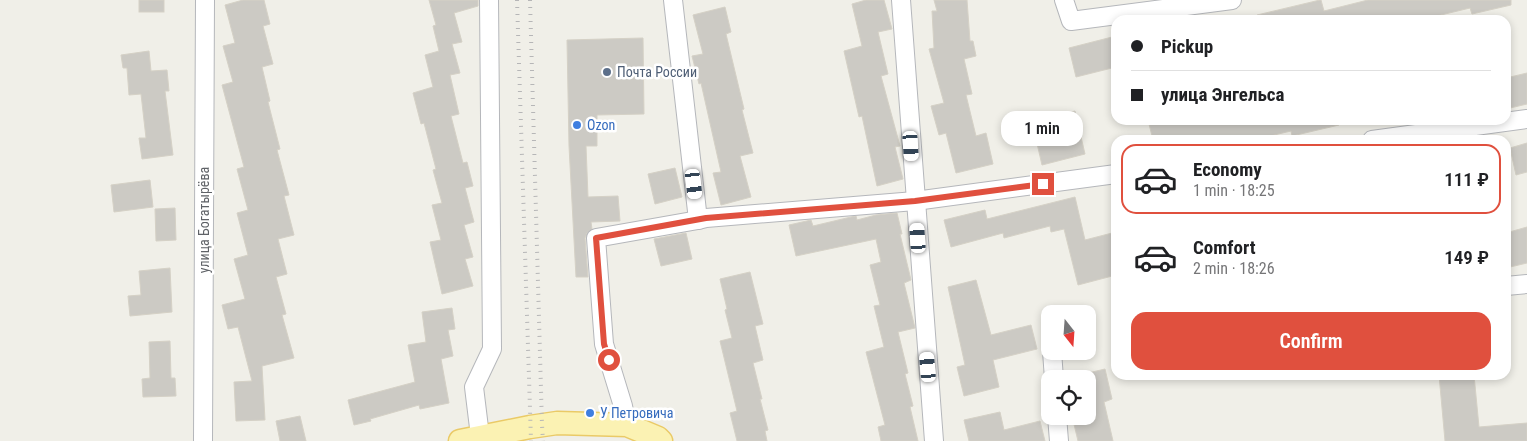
<!DOCTYPE html>
<meta charset="utf-8">
<style>
:root{--surface:#fff;--page:#f2f2f2;--text:#202124;--muted:#757577;--line:#e0e0e0;--accent:#e0503e}
body{margin:0;font-family:"Roboto Condensed",sans-serif;background:var(--page);color:var(--text);height:100vh;display:flex;flex-direction:column;font-size:19px;white-space:nowrap}
*{box-sizing:border-box;margin:0}
p{font-size:16px;color:var(--muted)}
.icon{flex:none;width:28px;height:28px;fill:none;stroke:currentColor;stroke-width:2;stroke-linecap:round;stroke-linejoin:round}
.map{position:relative;flex:1;overflow:hidden}
.drawer{position:absolute;left:1111px;top:135px;width:400px;height:245px;display:flex;flex-direction:column;background:var(--surface);border-radius:15px;box-shadow:0 2px 8px #0003}
.drawer>*{flex:none}
.guide{position:absolute;left:1111px;top:15px;width:400px;height:110px;border-radius:15px;box-shadow:0 2px 8px #0003;display:grid;align-content:center;height:110px;padding:0 20px;background:var(--surface)}
.needle{width:32px;rotate:163deg}
.buttons{position:absolute;left:1041px;top:305px;display:grid;gap:10px}
.buttons a{display:grid;place-items:center;width:55px;height:55px;border-radius:10px;background:var(--surface);box-shadow:0 2px 8px #0003;font-size:25px}
.end{position:absolute;width:22px;height:22px;margin:-11px;border:6px solid #e0503e;background:#fff;box-shadow:0 0 0 2px #fff}
.from{border-radius:50%}
.bubble{position:absolute;height:35px;border-radius:15px;background:var(--surface);box-shadow:0 2px 8px #0003;font-size:16px;font-weight:600;line-height:35px;text-align:center}
.car{position:absolute;width:15px;height:30px;margin:-15px -8px;border-radius:6px;box-shadow:0 0 4px 1px #0007;background:linear-gradient(#fff 24%,#345 0 40%,#fff 0 76%,#345 0 86%,#fff 0)}
.guide b{display:flex;align-items:center;gap:18px;height:48px;font-size:19px}
.guide b+b{border-top:1px solid var(--line)}
.guide i{width:12px;height:12px;background:var(--text)}
ul{padding:9px 0 0;list-style:none}
li{display:flex;align-items:center;gap:15px;height:70px;margin:0 10px 8px;padding:0 10px;border:2px solid transparent;border-radius:15px}
li div{flex:1}
li b{display:block;font-size:19px}
li em{font-style:normal;font-weight:600}
li.selected{border-color:var(--accent)}
li>.icon{width:45px;height:45px;stroke-width:1.5}
.button{display:flex;gap:10px;margin-top:auto;padding:10px 20px}
.button a{flex:1;height:58px;border-radius:15px;background:var(--accent);color:#fff;font-size:20px;font-weight:600;line-height:58px;text-align:center}
.map>svg:first-child{display:block}
.building{fill:#cccac4;stroke:#d5d1c6}
.lines{fill:none;stroke-linecap:round;stroke-linejoin:round}
.minor-casing{stroke:#b5b7bb;stroke-width:20}
.major-casing{stroke:#eaca67;stroke-width:25}
.minor{stroke:#fff;stroke-width:18}
.major{stroke:#fbf2b3;stroke-width:22}
.rail{stroke:#b6b6b7;stroke-width:4;stroke-dasharray:1 6;stroke-linecap:butt}
.route{stroke:#e0503e;stroke-width:6}
.service-dot{fill:#5c6f8a;stroke:#fff;stroke-width:2}
.shop-dot{fill:#3f7fe0;stroke:#fff;stroke-width:2}
.labels{text-anchor:middle;stroke-width:5;stroke-linejoin:round;paint-order:stroke}
.service-label{font-size:14px;fill:#4e5e75;stroke:#fff;text-anchor:start}
.shop-label{font-size:14px;fill:#366cbe;stroke:#fff;text-anchor:start}
.street-label{font-size:14px;fill:#5f6267;stroke:#fff}
</style>
<div class="map">
<svg width="1527" height="441" viewBox="0 0 1527 441">
<rect width="100%" height="100%" fill="#f0efe8"/>
<g class="building">
<rect x="139" y="0" width="25" height="12"/>
<path d="M243,0h21l6,24 -7,2 10,38 -11,3 8,34 -2,1 12,47 -3,1 12,45 -5,1 10,39 -16,4 9,35 -11,3 10,37 -4,1 12,43 -32,8 3,54 -29,1 -2,-39 18,-1 -14,-54 -10,2 -6,-24 23,-6 -11,-40 14,-4 -11,-42 11,-3 -11,-41 7,-2 -22,-82 11,-3 -10,-36 12,-3 -10,-38z"/>
<path d="M429,0h49v6l-24,7 8,29 -10,2 8,29 -10,2 9,39 -8,2 12,47 4,-1 6,24 -8,2 9,34 -10,3 9,32 -8,2 8,27 -31,8 -12,-52 11,-2 -9,-35 10,-2 -9,-33 3,-1 -12,-46 -3,1 -8,-31 20,-6 -8,-32 14,-4 -6,-25 3,-1z"/>
<path d="M866,0h18l8,29 -14,3 10,42 -7,2 19,70 -5,1 8,32 -26,7 -15,-70 -3,1 -15,-66 18,-5 -10,-42z"/>
<path d="M934,0h33l3,41h3l3,15 -12,3 8,35 -6,1 10,41 10,-3 7,31 -37,9 -10,-40 -7,2 -8,-29 13,-3 -15,-54 5,-1 -2,-37h5z"/>
<path d="M1320,0h1l3,11 44,-11h143v5l-39,9 -2,-6 -50,12h-162l-1,-5z"/>
<path d="M725,7l6,25 -5,2 18,75 -2,1 11,43 -13,3 11,41 -30,8 -8,-32 8,-1 -20,-89 -2,1 -7,-28 11,-2 -10,-39z"/>
<path d="M1116,36v31l-40,10 -7,-29z"/>
<path d="M643,38l1,76 -47,1v31h-11l2,51 30,-1 2,25 -29,1 1,7 -5,4 -2,5 3,39h-12l-7,-131 -2,-106z"/>
<path d="M149,51l2,20 16,-1 2,21h-4l8,64 -31,4 -3,-21h7l-5,-44 -12,1 -2,-27h-4l-2,-13z"/>
<path d="M1527,73v31l-21,5v-31z"/>
<path d="M1075,111l10,43 -43,11 -10,-43z"/>
<path d="M1148,120h191v5l-47,11 -1,-5 -38,9h-100z"/>
<path d="M1527,143v29l-11,3 -6,-27z"/>
<path d="M675,168l7,29 -27,7 -7,-30z"/>
<path d="M150,180l3,27 -39,5 -3,-27z"/>
<path d="M1075,197l10,43 31,-8v43l-38,10 -14,-56 -13,3 -1,-6 -46,12 -1,-5 -52,14 -7,-27 41,-10 2,9z"/>
<path d="M175,208l1,32 -20,1 -1,-32z"/>
<path d="M897,213l5,21h-2l11,46 -7,3 11,45 -17,4 10,41 -3,1 8,32 -3,1 8,34h-37l-3,-14 7,-2 -19,-73 18,-5 -10,-41 6,-1 -10,-40 11,-3 -5,-23 -80,17 -7,-31 22,-5 2,6 38,-9 5,-1 1,4 19,-5z"/>
<path d="M1527,227v36l-21,5v-35z"/>
<path d="M686,233l6,26 -31,7 -7,-27z"/>
<path d="M170,268l2,44 -42,4 -2,-20 13,-1 -2,-24z"/>
<path d="M750,272l13,52 -8,2 8,34 -10,3 9,36h-2l8,31 -3,1 2,10h-30l-7,-28 7,-2 -17,-70 12,-3 -7,-28 2,-1 -7,-30z"/>
<path d="M976,280l15,55 40,-10 6,24 -44,11 6,27 -35,9 -7,-29 8,-2 -17,-78z"/>
<path d="M452,308l3,21 -7,1 5,26 -12,3 8,44 -29,6 -1,-4 -49,14 1,2 -17,4 -6,-25 67,-18 -7,-37 18,-3 -4,-30z"/>
<path d="M170,341l1,37h4l1,18 -33,1 -1,-18 8,-1 -1,-36z"/>
<path d="M1105,369l7,30 -8,3 9,39h-35l-6,-25h16v-43z"/>
<path d="M1439,375h35l5,52 48,-4v18h-82z"/>
<path d="M1000,412l4,18 36,-9 5,20h-76l-5,-21z"/>
<path d="M300,416l6,25h-26l-4,-20z"/>
</g>
<g class="lines">
<g class="minor-casing">
<g id="minor">
<path d="M901,0l33,441"/>
<path d="M1064,0l7,21 161,-21"/>
<path d="M1372,140l155,-21"/>
<path d="M698,220l8,-2 209,-17 201,-27"/>
<path d="M1506,286l21,-2"/>
<path d="M1052,351l2,28"/>
<path d="M1057,416l2,25"/>
<path d="M627,425l-4,-19 -19,-62 -8,-106 102,-18 -25,-220"/>
<path d="M480,436l-6,-49 18,-38 -3,-349"/>
<path d="M203,441l2,-441"/>
</g>
</g>
<g class="major-casing">
<path id="major" d="M460,441l70,-14 27,-4 70,2 31,13 3,3"/>
</g>
<use href="#minor" class="minor"/>
<use href="#major" class="major"/>
<g class="rail">
<path d="M517,0l14,441"/>
<path d="M530,0l12,425 1,16"/>
</g>
</g>
<g class="lines">
<path class="route" d="M609,360l-5,-16 -8,-106 110,-20 209,-17 128,-17"/>
</g>
<circle class="service-dot" cx="607" cy="72" r="5"/>
<g class="shop-dot">
<circle cx="577" cy="125" r="5"/>
<circle cx="590" cy="413" r="5"/>
</g>
<g class="labels">
<g class="service-label">
<text x="617" y="77">Почта России</text>
</g>
<g class="shop-label">
<text x="587" y="130">Ozon</text>
<text x="600" y="418">У Петровича</text>
</g>
<g class="street-label">
<text transform="translate(204 220) rotate(-90)" y="5">улица Богатырёва</text>
</g>
</g>
</svg>
<div class="buttons">
<a><svg class="needle" viewBox="-14 -14 28 28"><path d="M0-13l5 13h-10z" fill="#e53935"/><path d="M0 13l5-13h-10z" fill="#757577"/></svg></a>
<a><svg class="icon" aria-label="locate" viewBox="0 0 24 24"><circle cx="12" cy="12" r="6"/><path d="M12 2v4M12 18v4M2 12h4M18 12h4"/></svg></a>
</div>
<i class="end from" style="left:609px;top:360px"></i>
<i class="end" style="left:1043px;top:184px"></i>
<div class="bubble" style="left:1001px;top:111px;width:82px">1 min</div>
<i class="car" style="left:911px;top:146px;rotate:176deg"></i>
<i class="car" style="left:694px;top:184px;rotate:173deg"></i>
<i class="car" style="left:918px;top:238px;rotate:356deg"></i>
<i class="car" style="left:928px;top:367px;rotate:355deg"></i>
<div class="guide">
<b><i class="from"></i>Pickup</b>
<b><i></i>улица Энгельса</b>
</div>
<section class="drawer">
<ul>
<li class="selected"><svg class="icon" aria-label="car" viewBox="0 0 24 24"><path d="M5 17H2v-5l4-1 3-4h7l3 4 3 1v5h-3M9 17h6M6 11h13"/><circle cx="7" cy="17" r="2"/><circle cx="17" cy="17" r="2"/></svg><div><b>Economy</b><p>1 min · 18:25</p></div><em>111 ₽</em></li>
<li><svg class="icon" aria-label="car" viewBox="0 0 24 24"><path d="M5 17H2v-5l4-1 3-4h7l3 4 3 1v5h-3M9 17h6M6 11h13"/><circle cx="7" cy="17" r="2"/><circle cx="17" cy="17" r="2"/></svg><div><b>Comfort</b><p>2 min · 18:26</p></div><em>149 ₽</em></li>
</ul>
<div class="button"><a>Confirm</a></div>
</section>
</div>
